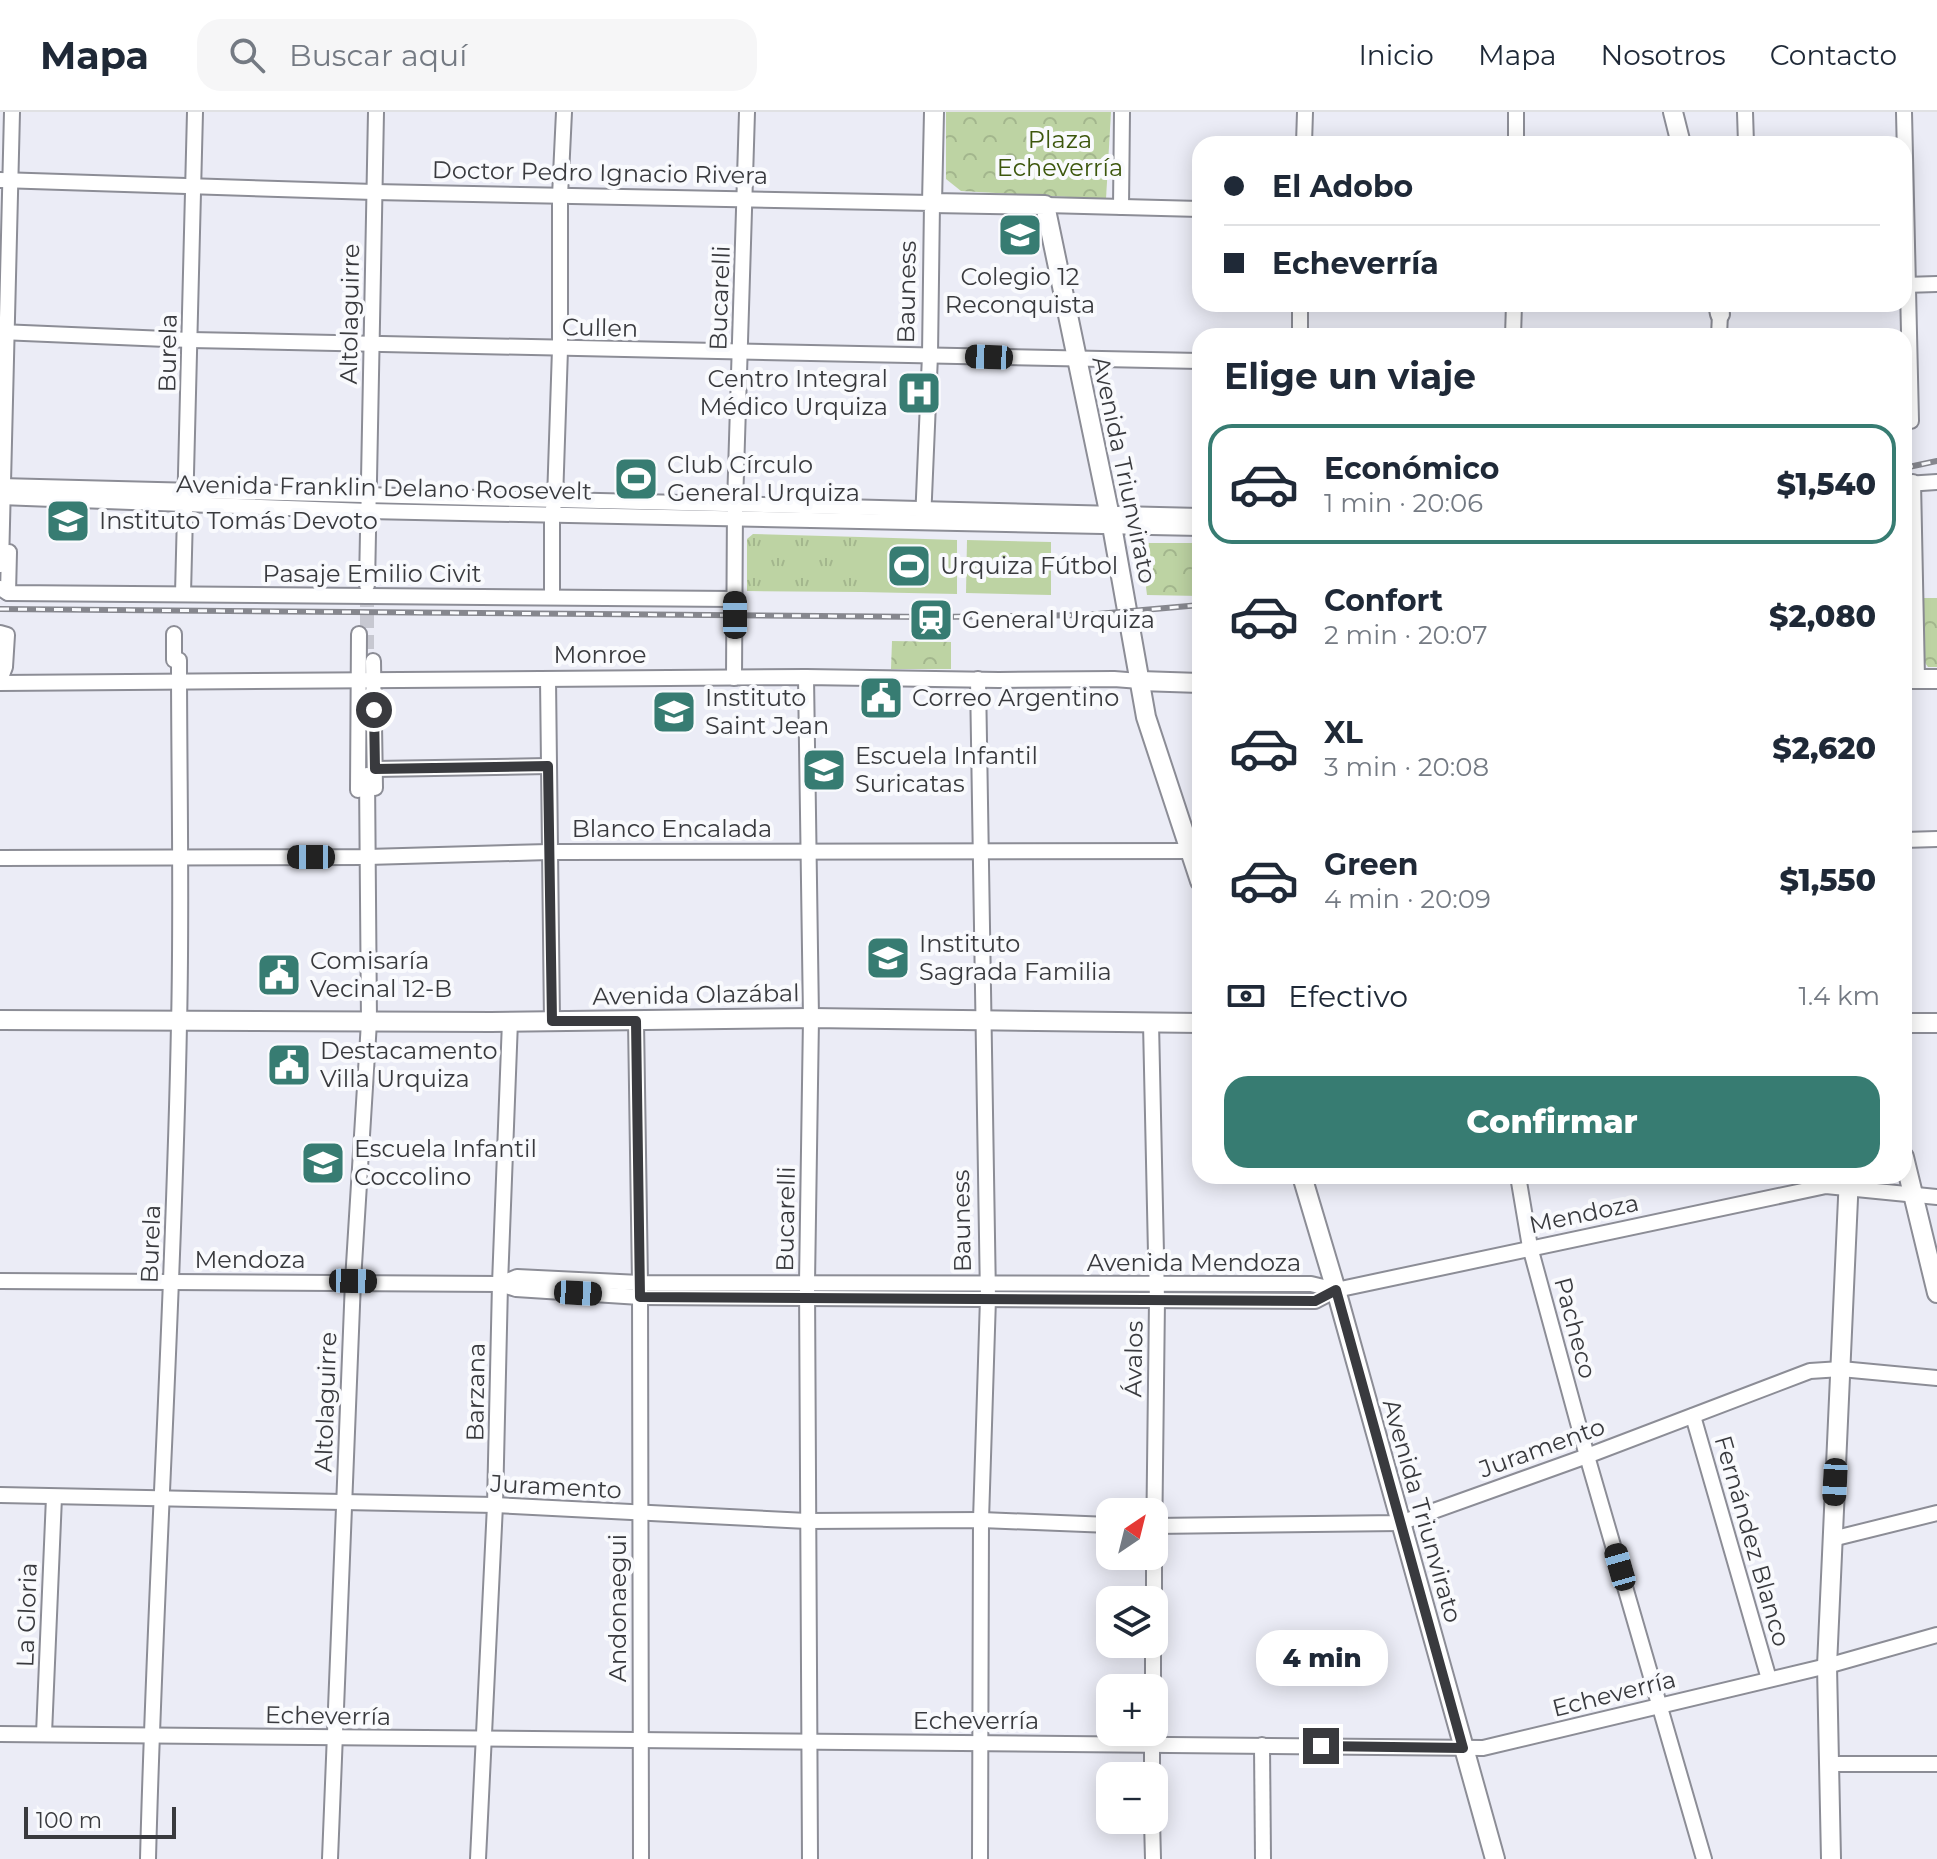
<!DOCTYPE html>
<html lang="es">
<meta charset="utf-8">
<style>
:root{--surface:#fff;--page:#f6f6f7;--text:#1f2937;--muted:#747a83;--line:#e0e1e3;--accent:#377c72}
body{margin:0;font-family:Montserrat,sans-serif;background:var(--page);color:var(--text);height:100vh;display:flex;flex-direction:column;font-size:30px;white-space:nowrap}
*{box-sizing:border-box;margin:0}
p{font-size:26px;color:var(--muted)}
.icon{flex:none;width:44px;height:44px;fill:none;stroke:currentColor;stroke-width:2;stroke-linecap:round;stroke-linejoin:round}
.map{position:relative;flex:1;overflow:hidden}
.panel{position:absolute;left:1192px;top:216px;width:720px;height:856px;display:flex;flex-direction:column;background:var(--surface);border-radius:24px;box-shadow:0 4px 20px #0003}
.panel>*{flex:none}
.banner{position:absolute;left:1192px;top:24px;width:720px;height:176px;border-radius:24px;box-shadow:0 4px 20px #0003;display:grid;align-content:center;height:176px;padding:0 32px;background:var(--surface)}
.needle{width:52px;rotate:35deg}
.controls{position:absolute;left:1096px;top:1386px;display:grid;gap:16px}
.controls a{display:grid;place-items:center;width:72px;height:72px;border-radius:16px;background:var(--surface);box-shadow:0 4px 20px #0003;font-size:40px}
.scale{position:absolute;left:24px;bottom:20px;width:152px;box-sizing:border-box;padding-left:8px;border:4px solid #393a3e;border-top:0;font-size:22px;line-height:28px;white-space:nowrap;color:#393a3e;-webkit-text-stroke:6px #f9fafd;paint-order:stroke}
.end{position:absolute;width:36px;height:36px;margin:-18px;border:10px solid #393a3e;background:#fff;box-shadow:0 0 0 4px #fff}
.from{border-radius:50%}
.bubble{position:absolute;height:56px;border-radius:24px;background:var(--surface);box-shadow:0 4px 20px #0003;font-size:26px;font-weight:800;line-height:56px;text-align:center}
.car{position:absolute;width:24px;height:48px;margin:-24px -12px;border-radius:10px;box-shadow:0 0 6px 2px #0007;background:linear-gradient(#222 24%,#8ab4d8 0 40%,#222 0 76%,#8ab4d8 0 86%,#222 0)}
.banner b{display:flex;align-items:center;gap:28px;height:76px;font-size:30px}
.banner b+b{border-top:2px solid var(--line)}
.banner i{width:20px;height:20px;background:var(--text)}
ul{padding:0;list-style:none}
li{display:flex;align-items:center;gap:24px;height:120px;margin:0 16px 12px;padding:0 16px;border:4px solid transparent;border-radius:24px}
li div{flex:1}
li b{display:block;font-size:30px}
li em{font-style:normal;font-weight:800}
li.active{border-color:var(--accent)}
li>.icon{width:72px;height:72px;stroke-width:1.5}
h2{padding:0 32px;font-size:36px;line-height:96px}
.pay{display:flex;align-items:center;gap:20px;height:88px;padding:0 32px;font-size:30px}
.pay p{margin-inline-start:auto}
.button{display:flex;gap:16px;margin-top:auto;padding:16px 32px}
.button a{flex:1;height:92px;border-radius:24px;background:var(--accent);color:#fff;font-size:32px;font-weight:800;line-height:92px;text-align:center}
header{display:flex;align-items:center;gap:48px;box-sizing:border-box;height:112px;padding:0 40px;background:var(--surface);border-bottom:2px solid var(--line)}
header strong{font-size:38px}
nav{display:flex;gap:44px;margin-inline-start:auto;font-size:28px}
.search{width:560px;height:72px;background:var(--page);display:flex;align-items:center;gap:20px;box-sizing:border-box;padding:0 28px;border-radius:24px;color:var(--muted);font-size:30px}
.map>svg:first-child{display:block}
.grass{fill:url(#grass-tufts)}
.park{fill:url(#park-crowns)}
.pitch{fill:#bdd3a3}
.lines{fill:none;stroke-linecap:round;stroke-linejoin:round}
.minor-tunnel{stroke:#c7c8d1;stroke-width:14;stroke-dasharray:14 7;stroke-linecap:butt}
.minor-casing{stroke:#8c8d96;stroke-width:18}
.major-casing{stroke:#8c8d96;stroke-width:22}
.minor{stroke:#fff;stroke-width:14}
.major{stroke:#fff;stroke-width:18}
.rail-casing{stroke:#86878e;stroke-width:6}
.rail{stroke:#f9fafd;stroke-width:3;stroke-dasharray:9;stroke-linecap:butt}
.route{stroke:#393a3e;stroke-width:10}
.labels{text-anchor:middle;stroke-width:8;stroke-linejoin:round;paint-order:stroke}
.park-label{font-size:24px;fill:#3c560c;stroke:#f9fafd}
.street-label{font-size:24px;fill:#393a3e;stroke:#f9fafd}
.poi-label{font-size:24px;fill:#393a3e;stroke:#f9fafd;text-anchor:start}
</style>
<header>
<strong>Mapa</strong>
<div class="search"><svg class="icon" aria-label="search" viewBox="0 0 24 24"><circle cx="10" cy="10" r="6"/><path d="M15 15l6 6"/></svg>Buscar aquí</div>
<nav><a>Inicio</a><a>Mapa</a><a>Nosotros</a><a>Contacto</a></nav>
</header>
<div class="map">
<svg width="1937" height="1747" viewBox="0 0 1937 1747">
<defs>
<pattern id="grass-tufts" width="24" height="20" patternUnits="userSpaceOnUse" patternTransform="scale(2)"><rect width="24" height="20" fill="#bdd3a3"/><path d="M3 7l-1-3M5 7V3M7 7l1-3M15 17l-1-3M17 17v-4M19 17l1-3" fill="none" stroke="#a3b68d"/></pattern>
<pattern id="park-crowns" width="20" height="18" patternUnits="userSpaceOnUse" patternTransform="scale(2)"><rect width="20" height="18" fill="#bdd3a3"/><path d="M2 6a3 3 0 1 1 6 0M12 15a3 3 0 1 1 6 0" fill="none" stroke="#a3b68d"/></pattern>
</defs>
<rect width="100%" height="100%" fill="#ebecf6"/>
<path class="grass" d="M753,422l108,3v55l-114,-1v-52z"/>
<g class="park">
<path d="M946,0h165l-5,87 -145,-8 -15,-12z"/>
<path d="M1145,431h55v53l-53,-1 -6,-47z"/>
<path d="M1922,486h15v69h-9l-5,-7z"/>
<path d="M892,529l59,1v27h-60z"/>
</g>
<g class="pitch">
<path d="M861,425l96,3v54l-96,-2z"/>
<path d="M967,428l84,2v53l-85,-2z"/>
</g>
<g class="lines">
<g class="minor-tunnel">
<path d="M0,487l1,-34"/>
<path d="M367,663v-190"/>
</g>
<g class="minor-casing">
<g id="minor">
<path d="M1516,0v32"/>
<path d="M1745,0l1,32"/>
<path d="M1904,0l7,309"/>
<path d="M1304,32l1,-32"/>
<path d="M0,68l374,12 558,11 -2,152 -7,166"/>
<path d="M1045,93l155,4"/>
<path d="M1121,95l1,-95"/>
<path d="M1904,173l33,-1"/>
<path d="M0,220l190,8 1010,21"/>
<path d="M1300,224v-32"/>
<path d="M1513,224l1,-32"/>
<path d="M1719,224l1,-22"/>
<path d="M1913,370l4,197"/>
<path d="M1906,372l31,-2"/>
<path d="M0,374l1200,30"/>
<path d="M0,385l368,14 832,17"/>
<path d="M1,453l11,-453"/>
<path d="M367,473l9,-473"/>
<path d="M0,476l8,5 727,6"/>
<path d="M8,481l1,-41"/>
<path d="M183,482l12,-482"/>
<path d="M552,485v-84l3,-13 5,-151v-153l4,-84"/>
<path d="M0,521l7,2 -2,32 -5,13"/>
<path d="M373,549l2,127"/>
<path d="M806,565l5,341 -4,265 3,576"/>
<path d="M734,566l1,-173 12,-393"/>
<path d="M548,567l4,342"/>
<path d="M978,567l10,619 -7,222 -1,339"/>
<path d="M0,571l806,-6 193,3 115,-1 26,2"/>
<path d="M375,657l173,-3"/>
<path d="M358,678l1,-156"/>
<path d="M1904,728l33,-1"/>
<path d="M0,746l367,-1 182,-5 651,-1"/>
<path d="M636,909l4,262 1,576"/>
<path d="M1151,911l6,277 -3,251"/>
<path d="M1518,1064l12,71 57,209 117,403"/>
<path d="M0,1169l500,3 16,5 124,8 675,4 21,-11 490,-104 111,11"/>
<path d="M500,1172l17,-7 123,6 671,1 25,6"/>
<path d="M1693,1304l76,263"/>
<path d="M0,1383l495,10 312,16 174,-1 129,5"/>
<path d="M1154,1414l246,-3 187,-67 223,-85 31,-2 96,9"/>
<path d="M1832,1427l105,-26"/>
<path d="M1154,1488v-44"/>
<path d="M1153,1576v-44"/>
<path d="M0,1622l1483,14 344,-82 110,-31"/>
<path d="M44,1622l10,-237"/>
<path d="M1262,1633l1,114"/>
<path d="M1828,1652h109"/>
<path d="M1152,1664v-44"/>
<path d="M1152,1708l1,39"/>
<path d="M148,1747c7,-279 26,-557 31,-835 3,-122 0,-243 0,-364h-5v-26"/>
<path d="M330,1747l23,-578 16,-259 -2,-247"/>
<path d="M478,1747l17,-354 5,-221 10,-263"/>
</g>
</g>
<g class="major-casing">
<g id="major">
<path d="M934,0l-2,91 113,2 67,321 34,191 54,164"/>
<path d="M1673,0l8,32"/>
<path d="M1718,192l2,10"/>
<path d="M1904,567h33"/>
<path d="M1140,569l60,2"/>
<path d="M0,908l491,2 320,-4 389,5"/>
<path d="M1904,911h33"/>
<path d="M1904,1045l33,136"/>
<path d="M1302,1064l34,114 159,569"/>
<path d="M1831,1747l-4,-193 22,-490"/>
</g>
</g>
<use href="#minor" class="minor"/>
<use href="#major" class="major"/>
<g class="rail-casing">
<g id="rail">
<path d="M1904,356l33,-7"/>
<path d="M0,497l933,8 153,-2 114,-10"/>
</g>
</g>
<use href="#rail" class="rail"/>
</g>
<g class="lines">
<path class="route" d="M374,598l1,59 173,-3 4,255h84l4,276 675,4 21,-11 127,458 -142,-2"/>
</g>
<defs>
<g id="school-square" transform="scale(2.3)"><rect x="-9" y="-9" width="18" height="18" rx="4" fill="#377c72" stroke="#f9fafd"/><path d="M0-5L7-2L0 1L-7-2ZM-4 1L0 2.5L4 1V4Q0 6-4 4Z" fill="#fff"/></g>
<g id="hospital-square" transform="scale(2.3)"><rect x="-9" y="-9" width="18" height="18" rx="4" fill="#377c72" stroke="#f9fafd"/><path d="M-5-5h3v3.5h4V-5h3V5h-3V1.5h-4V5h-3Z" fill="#fff"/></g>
<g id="stadium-square" transform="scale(2.3)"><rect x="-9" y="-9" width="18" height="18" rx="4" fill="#377c72" stroke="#f9fafd"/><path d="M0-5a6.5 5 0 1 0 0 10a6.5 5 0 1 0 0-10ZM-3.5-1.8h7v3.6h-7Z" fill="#fff"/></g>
<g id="station-square" transform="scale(2.3)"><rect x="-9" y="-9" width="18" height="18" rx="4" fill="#377c72" stroke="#f9fafd"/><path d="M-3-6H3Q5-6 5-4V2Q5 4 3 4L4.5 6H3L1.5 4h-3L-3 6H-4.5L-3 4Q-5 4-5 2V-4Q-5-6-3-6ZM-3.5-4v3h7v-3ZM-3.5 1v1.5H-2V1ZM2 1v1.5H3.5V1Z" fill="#fff"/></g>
<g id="civic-square" transform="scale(2.3)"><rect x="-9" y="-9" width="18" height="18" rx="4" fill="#377c72" stroke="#f9fafd"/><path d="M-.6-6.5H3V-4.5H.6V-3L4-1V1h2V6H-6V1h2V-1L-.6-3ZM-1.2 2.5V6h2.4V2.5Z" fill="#fff"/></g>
</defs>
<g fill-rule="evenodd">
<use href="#school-square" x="1020" y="123"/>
<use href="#hospital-square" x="919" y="281"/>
<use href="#stadium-square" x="636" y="367"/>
<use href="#school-square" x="68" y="409"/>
<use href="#stadium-square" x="909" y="454"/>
<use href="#station-square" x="931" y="508"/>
<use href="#civic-square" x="881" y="586"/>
<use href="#school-square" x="674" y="600"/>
<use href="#school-square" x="824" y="658"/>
<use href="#school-square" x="888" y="846"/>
<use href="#civic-square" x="279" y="863"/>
<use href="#civic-square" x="289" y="953"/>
<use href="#school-square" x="323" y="1051"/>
</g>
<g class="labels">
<g class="park-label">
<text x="1060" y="36">Plaza<tspan x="1060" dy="28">Echeverría</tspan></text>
</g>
<g class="street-label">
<text transform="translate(600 61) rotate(1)" y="8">Doctor Pedro Ignacio Rivera</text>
<text transform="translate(907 180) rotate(-89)" y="8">Bauness</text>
<text transform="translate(720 186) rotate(-88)" y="8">Bucarelli</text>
<text transform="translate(350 202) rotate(-89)" y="8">Altolaguirre</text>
<text transform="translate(600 216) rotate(1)" y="8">Cullen</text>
<text transform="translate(168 241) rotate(-89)" y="8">Burela</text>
<text transform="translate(1124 358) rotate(78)" y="8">Avenida Triunvirato</text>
<text transform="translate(384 376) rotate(1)" y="8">Avenida Franklin Delano Roosevelt</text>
<text x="372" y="470">Pasaje Emilio Civit</text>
<text x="600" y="551">Monroe</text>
<text x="672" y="725">Blanco Encalada</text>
<text transform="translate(696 883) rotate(-1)" y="8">Avenida Olazábal</text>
<text transform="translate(1584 1102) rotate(-12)" y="8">Mendoza</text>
<text transform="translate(786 1107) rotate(-89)" y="8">Bucarelli</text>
<text transform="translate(962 1109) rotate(-91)" y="8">Bauness</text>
<text transform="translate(151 1132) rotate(-88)" y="8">Burela</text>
<text x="250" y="1156">Mendoza</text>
<text x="1194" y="1159">Avenida Mendoza</text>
<text transform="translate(1575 1216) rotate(75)" y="8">Pacheco</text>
<text transform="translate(1134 1247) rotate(-89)" y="8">Ávalos</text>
<text transform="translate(476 1280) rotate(-89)" y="8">Barzana</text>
<text transform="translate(326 1290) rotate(-88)" y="8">Altolaguirre</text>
<text transform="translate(1542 1336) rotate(-20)" y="8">Juramento</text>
<text transform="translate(556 1375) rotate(3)" y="8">Juramento</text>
<text transform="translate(1422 1399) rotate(74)" y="8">Avenida Triunvirato</text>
<text transform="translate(1752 1429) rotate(74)" y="8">Fernández Blanco</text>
<text transform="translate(618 1496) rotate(-90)" y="8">Andonaegui</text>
<text transform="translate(27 1503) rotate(-88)" y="8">La Gloria</text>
<text transform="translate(1614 1582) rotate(-14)" y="8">Echeverría</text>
<text transform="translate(328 1604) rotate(1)" y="8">Echeverría</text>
<text x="976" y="1617">Echeverría</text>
</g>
<g class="poi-label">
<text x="1020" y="173" text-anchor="middle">Colegio 12<tspan x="1020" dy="28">Reconquista</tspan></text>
<text x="888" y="275" text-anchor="end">Centro Integral<tspan x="888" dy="28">Médico Urquiza</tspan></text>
<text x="667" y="361">Club Círculo<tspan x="667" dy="28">General Urquiza</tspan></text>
<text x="99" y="417">Instituto Tomás Devoto</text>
<text x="940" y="462">Urquiza Fútbol</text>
<text x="962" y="516">General Urquiza</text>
<text x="705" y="594">Instituto<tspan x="705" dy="28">Saint Jean</tspan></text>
<text x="912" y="594">Correo Argentino</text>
<text x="855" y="652">Escuela Infantil<tspan x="855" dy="28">Suricatas</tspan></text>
<text x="919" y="840">Instituto<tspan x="919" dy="28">Sagrada Familia</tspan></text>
<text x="310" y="857">Comisaría<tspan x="310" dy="28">Vecinal 12-B</tspan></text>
<text x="320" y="947">Destacamento<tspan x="320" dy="28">Villa Urquiza</tspan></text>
<text x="354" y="1045">Escuela Infantil<tspan x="354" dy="28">Coccolino</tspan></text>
</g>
</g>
</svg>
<div class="controls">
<a><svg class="needle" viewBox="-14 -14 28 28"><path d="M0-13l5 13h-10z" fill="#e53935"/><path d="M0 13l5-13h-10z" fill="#747a83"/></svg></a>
<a><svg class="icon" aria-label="layers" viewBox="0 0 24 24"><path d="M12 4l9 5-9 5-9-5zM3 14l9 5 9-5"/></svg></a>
<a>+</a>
<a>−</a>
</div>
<div class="scale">100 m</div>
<i class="end from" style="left:374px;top:598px"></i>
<i class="end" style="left:1321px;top:1634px"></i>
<div class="bubble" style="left:1256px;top:1518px;width:132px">4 min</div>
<i class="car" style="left:989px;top:245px;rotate:272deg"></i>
<i class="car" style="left:735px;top:503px;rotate:0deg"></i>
<i class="car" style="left:311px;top:745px;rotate:270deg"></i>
<i class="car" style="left:353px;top:1169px;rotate:91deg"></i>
<i class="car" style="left:578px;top:1181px;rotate:93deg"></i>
<i class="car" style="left:1835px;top:1370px;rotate:183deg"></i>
<i class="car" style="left:1620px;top:1455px;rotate:344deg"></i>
<div class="banner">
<b><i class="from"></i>El Adobo</b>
<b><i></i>Echeverría</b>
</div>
<section class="panel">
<h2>Elige un viaje</h2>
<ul>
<li class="active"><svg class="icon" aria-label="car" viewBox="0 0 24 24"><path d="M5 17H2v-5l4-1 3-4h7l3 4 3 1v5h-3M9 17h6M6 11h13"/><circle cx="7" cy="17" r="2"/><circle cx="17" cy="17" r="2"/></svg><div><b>Económico</b><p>1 min · 20:06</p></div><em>$1,540</em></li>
<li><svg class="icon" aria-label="car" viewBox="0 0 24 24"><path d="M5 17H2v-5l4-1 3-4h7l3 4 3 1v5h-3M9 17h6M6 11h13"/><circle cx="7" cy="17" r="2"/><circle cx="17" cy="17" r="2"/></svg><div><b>Confort</b><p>2 min · 20:07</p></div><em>$2,080</em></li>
<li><svg class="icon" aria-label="car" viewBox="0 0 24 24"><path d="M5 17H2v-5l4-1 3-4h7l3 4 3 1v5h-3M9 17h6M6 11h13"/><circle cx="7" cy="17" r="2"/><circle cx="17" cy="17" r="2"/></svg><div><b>XL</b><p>3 min · 20:08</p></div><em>$2,620</em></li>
<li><svg class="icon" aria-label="car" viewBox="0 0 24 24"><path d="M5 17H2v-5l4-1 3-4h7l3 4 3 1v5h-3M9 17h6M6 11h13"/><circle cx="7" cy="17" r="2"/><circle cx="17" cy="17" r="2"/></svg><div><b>Green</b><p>4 min · 20:09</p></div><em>$1,550</em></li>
</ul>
<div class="pay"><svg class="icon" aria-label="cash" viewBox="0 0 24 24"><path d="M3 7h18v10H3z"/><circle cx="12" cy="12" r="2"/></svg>Efectivo<p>1.4 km</p></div>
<div class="button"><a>Confirmar</a></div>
</section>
</div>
